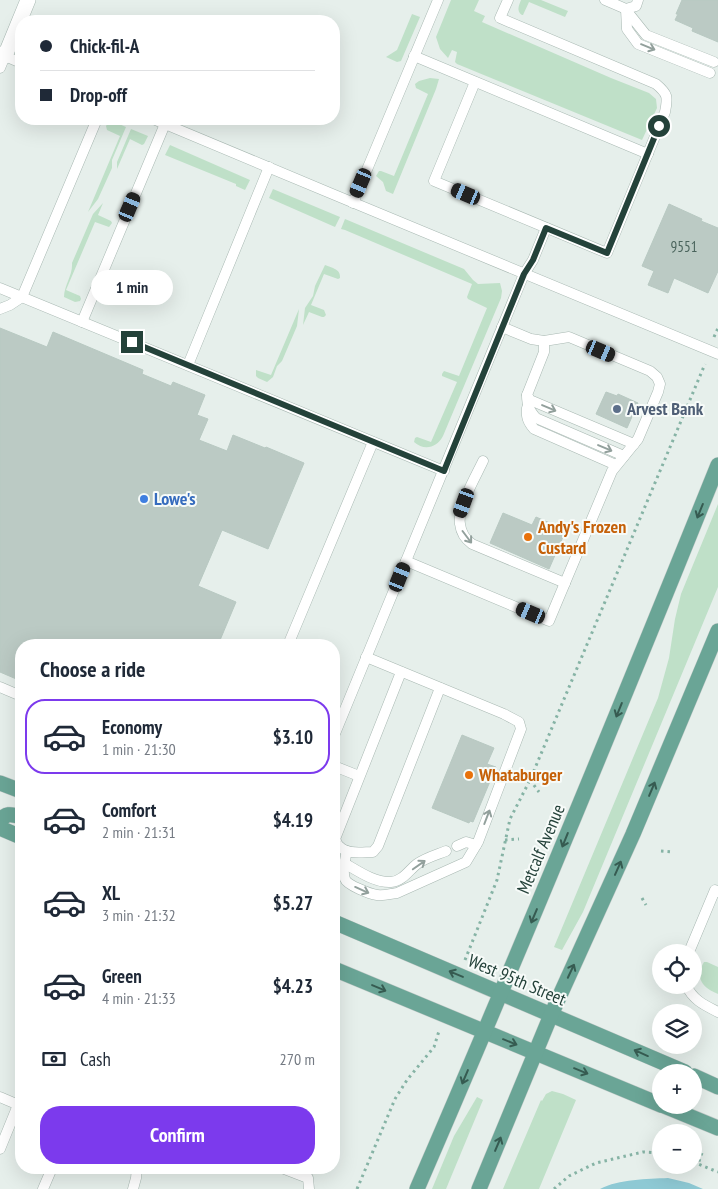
<!DOCTYPE html>
<meta charset="utf-8">
<style>
:root{--surface:#fff;--page:#f6f6f7;--text:#1f2937;--muted:#747a83;--line:#e0e1e3;--accent:#7c3aed}
body{margin:0;font-family:"PT Sans Narrow",sans-serif;background:var(--page);color:var(--text);height:100vh;display:flex;flex-direction:column;font-size:19px;white-space:nowrap}
*{box-sizing:border-box;margin:0}
p{font-size:16px;color:var(--muted)}
.icon{flex:none;width:28px;height:28px;fill:none;stroke:currentColor;stroke-width:2;stroke-linecap:round;stroke-linejoin:round}
.map{position:relative;flex:1;overflow:hidden}
.drawer{position:absolute;left:15px;top:639px;width:325px;height:535px;display:flex;flex-direction:column;background:var(--surface);border-radius:20px;box-shadow:0 5px 20px #0002}
.drawer>*{flex:none}
.banner{position:absolute;left:15px;top:15px;width:325px;height:110px;border-radius:20px;box-shadow:0 5px 20px #0002;display:grid;align-content:center;height:110px;padding:0 25px;background:var(--surface)}
.fabs{position:absolute;left:652px;top:944px;display:grid;gap:10px}
.fabs a{display:grid;place-items:center;width:50px;height:50px;border-radius:50%;background:var(--surface);box-shadow:0 5px 20px #0002;font-size:25px}
.end{position:absolute;width:22px;height:22px;margin:-11px;border:6px solid #24423a;background:#fff;box-shadow:0 0 0 2px #fff}
.from{border-radius:50%}
.bubble{position:absolute;height:35px;border-radius:18px;background:var(--surface);box-shadow:0 5px 20px #0002;font-size:16px;font-weight:700;line-height:35px;text-align:center}
.car{position:absolute;width:15px;height:30px;margin:-15px -8px;border-radius:6px;box-shadow:0 0 4px 1px #0007;background:linear-gradient(#222 24%,#8ab4d8 0 40%,#222 0 76%,#8ab4d8 0 86%,#222 0)}
.banner b{display:flex;align-items:center;gap:18px;height:48px;font-size:19px}
.banner b+b{border-top:1px solid var(--line)}
.banner i{width:12px;height:12px;background:var(--text)}
ul{padding:0;list-style:none}
li{display:flex;align-items:center;gap:15px;height:75px;margin:0 10px 8px;padding:0 15px;border:2px solid transparent;border-radius:20px}
li div{flex:1}
li b{display:block;font-size:19px}
li em{font-style:normal;font-weight:700}
li.on{border-color:var(--accent)}
li>.icon{width:45px;height:45px;stroke-width:1.5}
h2{padding:0 25px;font-size:22px;line-height:60px}
.pay{display:flex;align-items:center;gap:12px;height:55px;padding:0 25px;font-size:19px}
.pay p{margin-inline-start:auto}
.cta{display:flex;gap:10px;margin-top:auto;padding:10px 25px}
.cta a{flex:1;height:58px;border-radius:20px;background:var(--accent);color:#fff;font-size:20px;font-weight:700;line-height:58px;text-align:center}
.map>svg:first-child{display:block}
.green{fill:#bfe0c8}
.water{fill:#8ec9d4}
.building{fill:#bbcac4;stroke:#b8c9c2}
.lines{fill:none;stroke-linecap:round;stroke-linejoin:round}
.service-casing{stroke:#a8b8b2;stroke-width:11}
.minor-casing{stroke:#a8b8b2;stroke-width:16}
.primary-casing{stroke:#c2cac8;stroke-width:16}
.path{stroke:#86b3a5;stroke-width:3;stroke-dasharray:2.5 4;stroke-linecap:butt}
.service{stroke:#fff;stroke-width:10}
.minor{stroke:#fff;stroke-width:15}
.primary{stroke:#6aa596;stroke-width:15}
.oneway{stroke:#92a09c}
.oneway2{stroke:#365b51}
.route{stroke:#24423a;stroke-width:6}
.service-dot{fill:#5c6f8a;stroke:#f7fbf9;stroke-width:2}
.shop-dot{fill:#3f7fe0;stroke:#f7fbf9;stroke-width:2}
.food-dot{fill:#e8710a;stroke:#f7fbf9;stroke-width:2}
.labels{text-anchor:middle;stroke-width:4;stroke-linejoin:round;paint-order:stroke}
.number-label{font-size:15px;fill:#4a645c}
.service-label{font-size:18px;font-weight:bold;fill:#4e5e75;stroke:#f7fbf9;text-anchor:start}
.shop-label{font-size:18px;font-weight:bold;fill:#366cbe;stroke:#f7fbf9;text-anchor:start}
.food-label{font-size:18px;font-weight:bold;fill:#c56008;stroke:#f7fbf9;text-anchor:start}
.street-label{font-size:18px;fill:#24423a;stroke:#f7fbf9}
</style>
<div class="map">
<svg width="718" height="1189" viewBox="0 0 718 1189">
<rect width="100%" height="100%" fill="#e6efeb"/>
<g class="green">
<path d="M451,0h28l-5,11 11,5 -3,6 129,56 38,15 7,6 1,9 -15,32 -185,-76 -2,-2 2,-10 -5,-2 -4,8 -8,-9 -4,-12z"/>
<path d="M521,0h20l27,11 -3,6 -36,-15 -6,13h-1c-6,-4 -3,-10 -1,-15z"/>
<path d="M412,14l8,3 -19,44 -4,1 -11,-5 11,-7z"/>
<path d="M430,78l9,1 -3,10 -43,105 -7,-3 -3,-9 -7,-6 3,-5h2l13,5 34,-82 -12,-6 -1,-4 4,-3z"/>
<path d="M110,120l16,7 -14,33v8l-14,31 -10,13 32,-76 -13,-6 -1,-4z"/>
<path d="M131,129l17,7 -4,8 -2,1 -12,-6 -13,30v-7z"/>
<path d="M170,145l80,35 -5,10 -9,-4v-2l-71,-29z"/>
<path d="M273,189l67,28 -5,10 -66,-29z"/>
<path d="M103,203l-5,12 13,6 1,2 -3,4 -14,-5 -29,68 14,6 1,3 -1,2 -5,1 -11,-5c0,-12 9,-22 8,-34l21,-49z"/>
<path d="M345,219l119,50 9,11 5,4 22,-1 2,8 -1,7 -58,138c-6,12 -19,15 -29,6l1,-4 2,-1 14,5 26,-60 -15,-6v-2l2,-3 15,5 28,-68 -19,-9 -1,-2 5,-13 -127,-54 -4,-1z"/>
<path d="M325,265c7,3 16,4 15,13l-2,1 -14,-5 -13,31 13,5 2,5 -2,2h-2l-13,-5 -6,13 2,-17 8,-12 2,-10z"/>
<path d="M299,309l-2,17 -15,35 -5,5 -4,11 -6,5 -9,-4 -2,-2v-6l15,5z"/>
<path d="M718,504v83l-135,325 -21,38 -8,-3 104,-249 11,-40 6,-39 6,-25z"/>
<path d="M704,962h3l11,5v27c-15,-6 -24,-16 -14,-32z"/>
<path d="M552,1091l11,3 13,6 -37,89h-36l38,-89 1,1 4,-7z"/>
<path d="M477,1097l6,3 -37,89h-14l22,-53z"/>
</g>
<path class="water" d="M668,1178l21,5 14,6h-103c19,-10 47,-10 68,-11z"/>
<g class="building">
<path d="M682,0h36v42l-26,-11 1,-3 -18,-8 3,-6h-2z"/>
<path d="M669,204l33,15 -1,2 17,7v43l-10,22 -34,-15 -6,15 -20,-8 6,-14 -12,-5z"/>
<path d="M0,328l47,19 6,-15 90,38 -1,4 29,12 2,-4 32,13 -8,20 11,4 -9,21 28,11 6,-16 32,13 1,-1 38,16 -36,86 -46,-19 -24,56 38,16 -18,43h-197v36l-21,-9z"/>
<path d="M606,392l11,4 1,-2 20,9 -11,25 -31,-14z"/>
<path d="M503,513l29,12 4,-8 30,13 -17,39 -59,-26z"/>
<path d="M462,735l32,13 -7,16 9,3 -23,55 -3,-1 -1,2 -37,-15z"/>
</g>
<g class="lines">
<g class="service-casing">
<g id="service">
<path d="M605,0l21,9 10,-3 2,-6"/>
<path d="M626,9l1,20 11,15 72,29"/>
<path d="M626,10l20,25 68,27"/>
<path d="M414,56l234,98"/>
<path d="M0,68l5,-12 16,7"/>
<path d="M475,82l-41,99 173,72 58,-141c3,-15 3,-18 -9,-28l-156,-66 8,-18"/>
<path d="M153,119l177,74 388,161"/>
<path d="M353,203l85,-203"/>
<path d="M0,288l444,183"/>
<path d="M0,309l10,-4 12,-8 75,-178"/>
<path d="M82,322l83,-198"/>
<path d="M544,341v11l-17,43 3,5 104,44"/>
<path d="M188,365l81,-198"/>
<path d="M527,395c0,10 2,15 9,23l88,38"/>
<path d="M527,408c-1,9 1,14 7,21l82,36"/>
<path d="M483,461c-7,15 -26,47 -23,63 1,9 5,15 12,20l93,39"/>
<path d="M406,561l143,60 63,-150 26,-32 20,-47 2,-8 -3,-7 -7,-6 -81,-34 -25,4 -13,-2 -29,-12"/>
<path d="M288,645l85,-203"/>
<path d="M401,672l-66,167c0,0 3,7 4,7 8,9 23,6 34,6l5,-6 62,-158"/>
<path d="M0,687l21,9"/>
<path d="M334,736l190,-462 9,-14 13,-32"/>
<path d="M334,766l25,10"/>
<path d="M457,846l9,-4 10,3"/>
<path d="M347,851c-2,8 -5,20 -2,28 2,6 25,15 32,16 6,1 13,-1 20,-2l69,-31 12,-20 43,-113 -2,-7 -15,-8 -138,-57"/>
<path d="M344,863c14,8 31,20 47,19 12,-1 18,-12 26,-18 8,-6 19,-9 29,-13"/>
<path d="M689,952l26,-62 3,2"/>
<path d="M686,985c7,15 18,20 32,27"/>
<path d="M0,1097l21,9"/>
<path d="M0,1149l18,-44"/>
<path d="M282,1168l26,10 1,11"/>
<path d="M43,1189l9,-21"/>
<path d="M133,1189l3,-11 1,-10"/>
</g>
</g>
<g class="minor-casing">
<path id="minor" d="M0,54l5,2 23,-56"/>
</g>
<g class="primary-casing">
<g id="primary">
<path d="M0,783l21,8"/>
<path d="M0,823c4,-11 12,-9 21,-6"/>
<path d="M0,828l21,9"/>
<path d="M334,922l351,150"/>
<path d="M334,969l327,136"/>
<path d="M694,1076l24,11"/>
<path d="M662,1105l56,23"/>
<path d="M417,1189c104,-240 203,-481 301,-724"/>
<path d="M479,1189l72,-174 82,-181 85,-203"/>
</g>
</g>
<g class="path">
<path d="M714,337l4,-9"/>
<path d="M530,780l9,12"/>
<path d="M505,840l14,-1"/>
<path d="M661,851l12,1"/>
<path d="M642,898l4,7"/>
<path d="M465,960l32,-80 13,-61 20,-39 175,-416"/>
<path d="M702,1153l-4,11 20,8"/>
<path d="M357,1189l38,-90 12,-19 27,-33 5,-16"/>
<path d="M554,1189l15,-13 27,-13 47,-11 18,1"/>
</g>
<use href="#service" class="service"/>
<use href="#minor" class="minor"/>
<use href="#primary" class="primary"/>
</g>
<defs><path id="oneway-shaft" d="M-6 0H5M1.5-3L5.5 0L1.5 3" fill="none" stroke-width="1.6" stroke-linecap="round" stroke-linejoin="round" transform="scale(1.25)"/></defs>
<g class="oneway">
<use href="#oneway-shaft" transform="translate(648 47) rotate(22)"/>
<use href="#oneway-shaft" transform="translate(549 408) rotate(23)"/>
<use href="#oneway-shaft" transform="translate(605 448) rotate(23)"/>
<use href="#oneway-shaft" transform="translate(467 537) rotate(53)"/>
<use href="#oneway-shaft" transform="translate(487 817) rotate(-69)"/>
<use href="#oneway-shaft" transform="translate(419 865) rotate(-35)"/>
<use href="#oneway-shaft" transform="translate(362 890) rotate(24)"/>
</g>
<g class="oneway2">
<use href="#oneway-shaft" transform="translate(700 511) rotate(112)"/>
<use href="#oneway-shaft" transform="translate(619 710) rotate(112)"/>
<use href="#oneway-shaft" transform="translate(652 789) rotate(-67)"/>
<use href="#oneway-shaft" transform="translate(565 840) rotate(112)"/>
<use href="#oneway-shaft" transform="translate(618 868) rotate(-66)"/>
<use href="#oneway-shaft" transform="translate(534 916) rotate(113)"/>
<use href="#oneway-shaft" transform="translate(571 971) rotate(-65)"/>
<use href="#oneway-shaft" transform="translate(456 974) rotate(-157)"/>
<use href="#oneway-shaft" transform="translate(379 988) rotate(23)"/>
<use href="#oneway-shaft" transform="translate(510 1042) rotate(22)"/>
<use href="#oneway-shaft" transform="translate(641 1053) rotate(-156)"/>
<use href="#oneway-shaft" transform="translate(581 1071) rotate(22)"/>
<use href="#oneway-shaft" transform="translate(465 1077) rotate(113)"/>
<use href="#oneway-shaft" transform="translate(498 1144) rotate(-67)"/>
</g>
<g class="lines">
<path class="route" d="M132,342l312,129 80,-197 9,-14 13,-32 61,25 52,-127"/>
</g>
<circle class="service-dot" cx="617" cy="409" r="5"/>
<circle class="shop-dot" cx="144" cy="499" r="5"/>
<g class="food-dot">
<circle cx="528" cy="537" r="5"/>
<circle cx="469" cy="775" r="5"/>
</g>
<g class="labels">
<g class="number-label">
<text x="684" y="252">9551</text>
</g>
<g class="service-label">
<text x="627" y="415">Arvest Bank</text>
</g>
<g class="shop-label">
<text x="154" y="505">Lowe's</text>
</g>
<g class="food-label">
<text x="538" y="533">Andy's Frozen<tspan x="538" dy="21">Custard</tspan></text>
<text x="479" y="781">Whataburger</text>
</g>
<g class="street-label">
<text transform="translate(541 849) rotate(-67)" y="6">Metcalf Avenue</text>
<text transform="translate(517 980) rotate(23)" y="6">West 95th Street</text>
</g>
</g>
</svg>
<div class="fabs">
<a><svg class="icon" aria-label="locate" viewBox="0 0 24 24"><circle cx="12" cy="12" r="6"/><path d="M12 2v4M12 18v4M2 12h4M18 12h4"/></svg></a>
<a><svg class="icon" aria-label="layers" viewBox="0 0 24 24"><path d="M12 4l9 5-9 5-9-5zM3 14l9 5 9-5"/></svg></a>
<a>+</a>
<a>−</a>
</div>
<i class="end from" style="left:659px;top:126px"></i>
<i class="end" style="left:132px;top:342px"></i>
<div class="bubble" style="left:91px;top:270px;width:82px">1 min</div>
<i class="car" style="left:361px;top:183px;rotate:203deg"></i>
<i class="car" style="left:466px;top:194px;rotate:293deg"></i>
<i class="car" style="left:130px;top:207px;rotate:23deg"></i>
<i class="car" style="left:601px;top:351px;rotate:113deg"></i>
<i class="car" style="left:464px;top:503px;rotate:200deg"></i>
<i class="car" style="left:400px;top:577px;rotate:22deg"></i>
<i class="car" style="left:531px;top:613px;rotate:293deg"></i>
<div class="banner">
<b><i class="from"></i>Chick-fil-A</b>
<b><i></i>Drop-off</b>
</div>
<section class="drawer">
<h2>Choose a ride</h2>
<ul>
<li class="on"><svg class="icon" aria-label="car" viewBox="0 0 24 24"><path d="M5 17H2v-5l4-1 3-4h7l3 4 3 1v5h-3M9 17h6M6 11h13"/><circle cx="7" cy="17" r="2"/><circle cx="17" cy="17" r="2"/></svg><div><b>Economy</b><p>1 min · 21:30</p></div><em>$3.10</em></li>
<li><svg class="icon" aria-label="car" viewBox="0 0 24 24"><path d="M5 17H2v-5l4-1 3-4h7l3 4 3 1v5h-3M9 17h6M6 11h13"/><circle cx="7" cy="17" r="2"/><circle cx="17" cy="17" r="2"/></svg><div><b>Comfort</b><p>2 min · 21:31</p></div><em>$4.19</em></li>
<li><svg class="icon" aria-label="car" viewBox="0 0 24 24"><path d="M5 17H2v-5l4-1 3-4h7l3 4 3 1v5h-3M9 17h6M6 11h13"/><circle cx="7" cy="17" r="2"/><circle cx="17" cy="17" r="2"/></svg><div><b>XL</b><p>3 min · 21:32</p></div><em>$5.27</em></li>
<li><svg class="icon" aria-label="car" viewBox="0 0 24 24"><path d="M5 17H2v-5l4-1 3-4h7l3 4 3 1v5h-3M9 17h6M6 11h13"/><circle cx="7" cy="17" r="2"/><circle cx="17" cy="17" r="2"/></svg><div><b>Green</b><p>4 min · 21:33</p></div><em>$4.23</em></li>
</ul>
<div class="pay"><svg class="icon" aria-label="cash" viewBox="0 0 24 24"><path d="M3 7h18v10H3z"/><circle cx="12" cy="12" r="2"/></svg>Cash<p>270 m</p></div>
<div class="cta"><a>Confirm</a></div>
</section>
</div>
